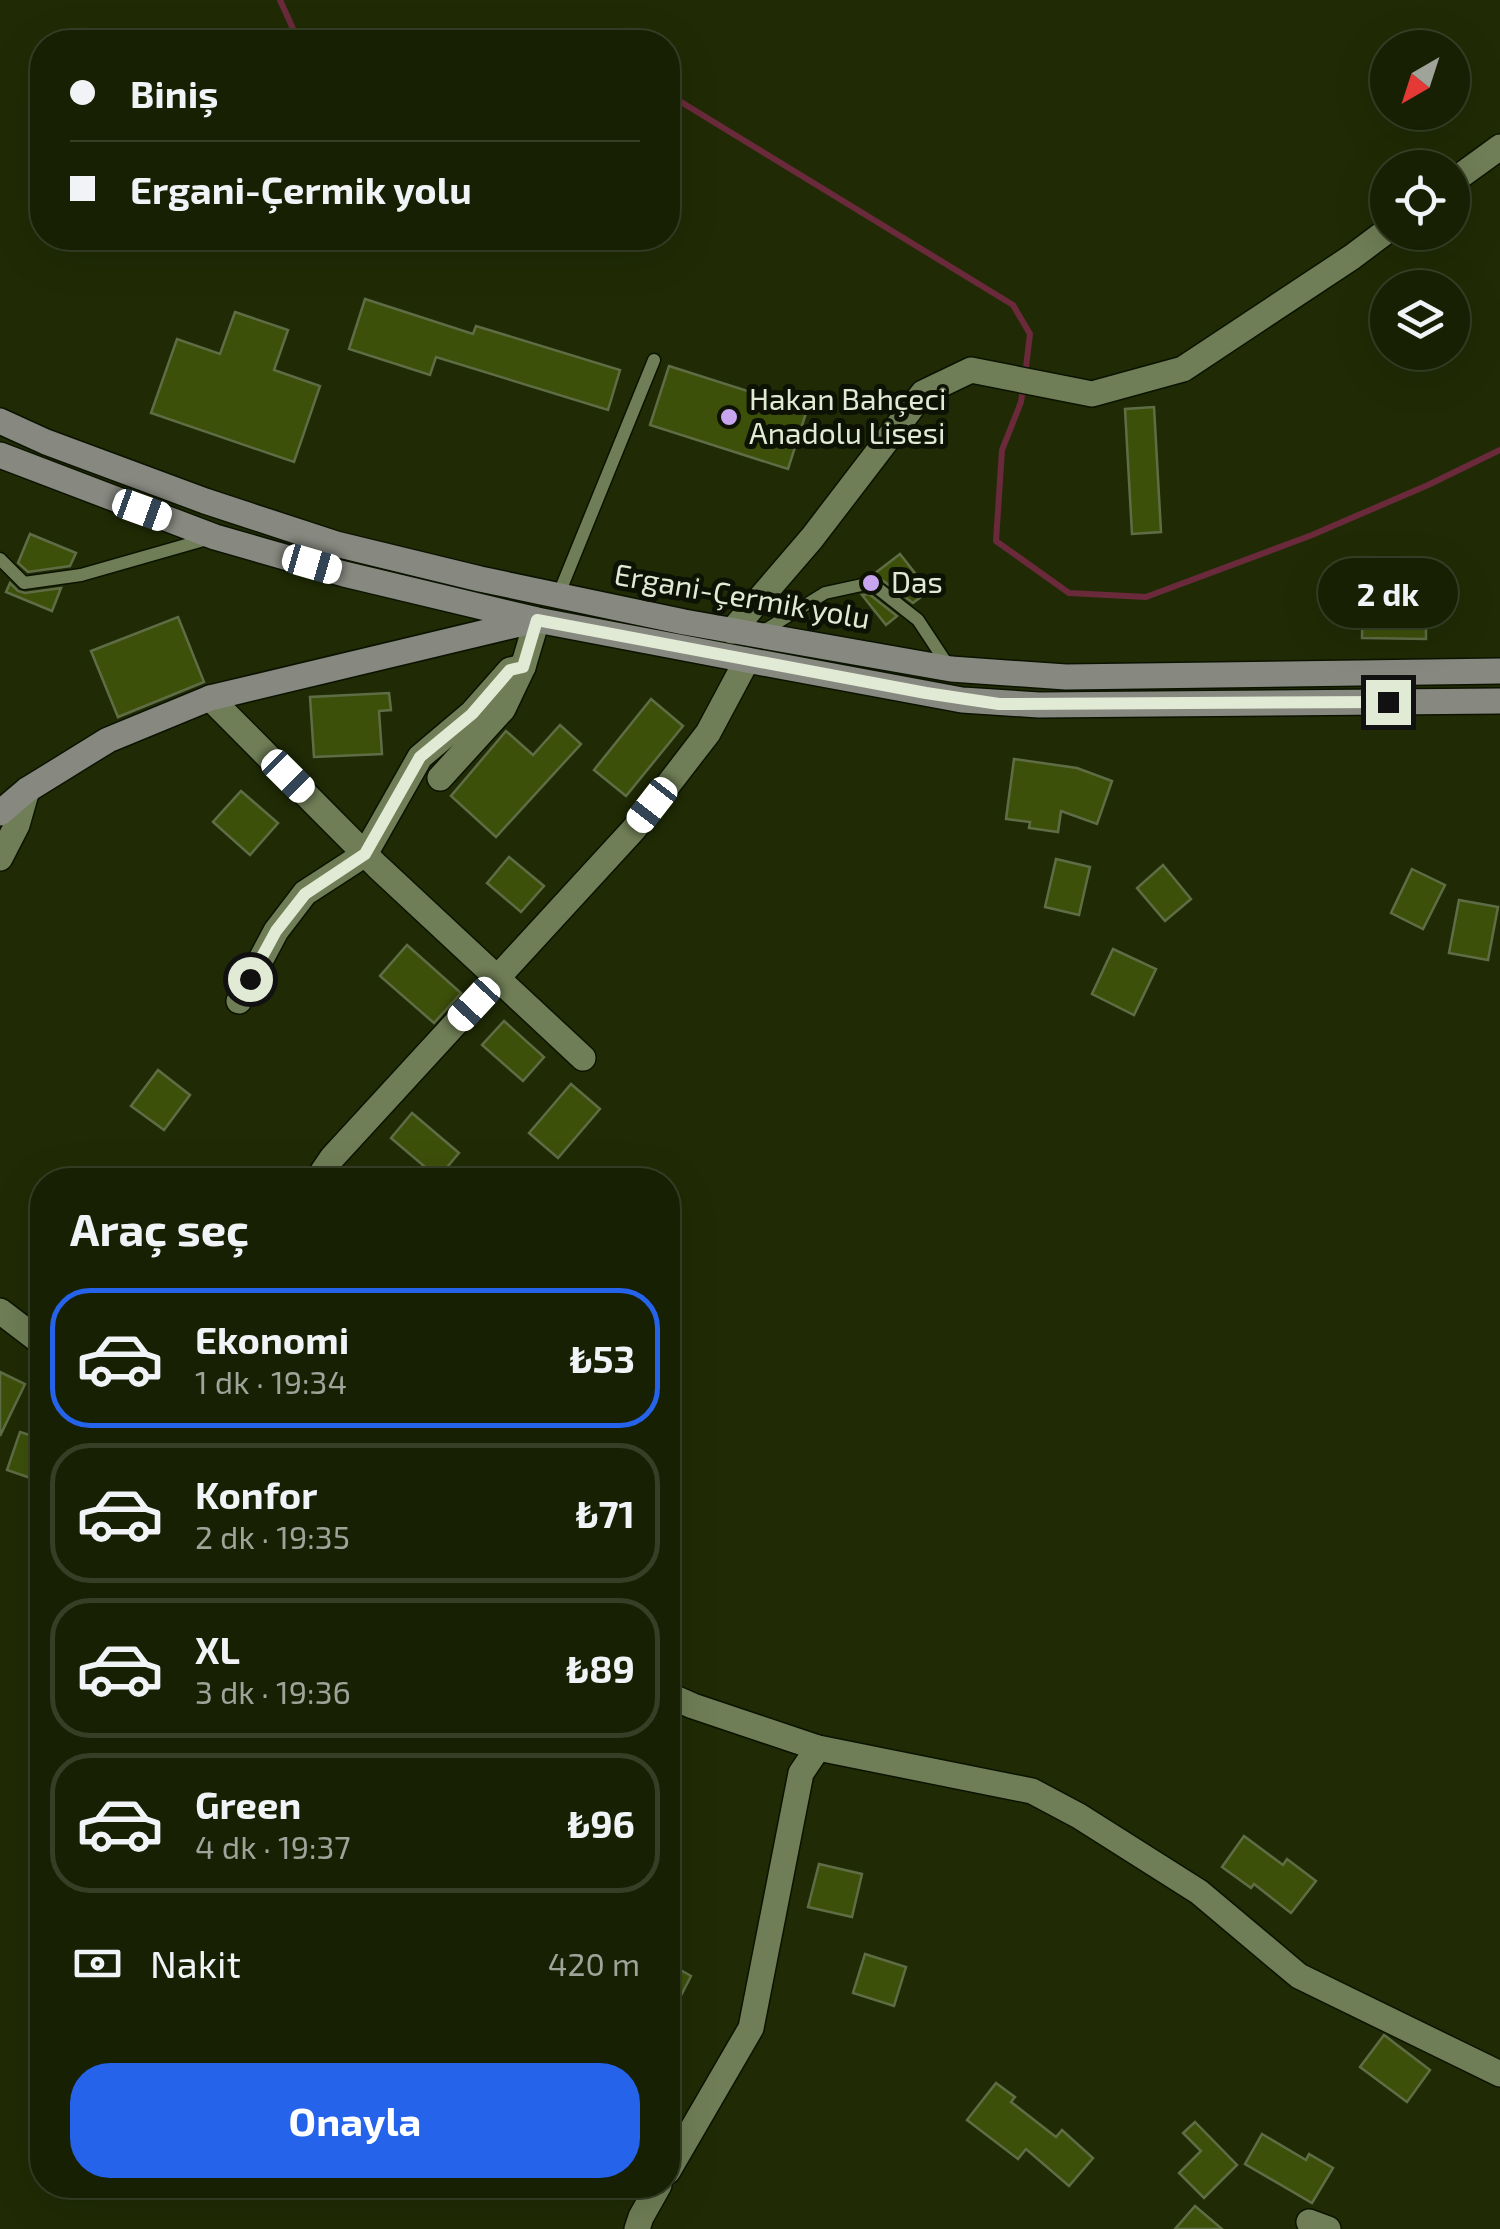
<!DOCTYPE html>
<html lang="tr">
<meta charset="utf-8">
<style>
:root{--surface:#182004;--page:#21280e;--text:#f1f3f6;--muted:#9fa39a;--line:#363e26;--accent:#2563eb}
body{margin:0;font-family:"Exo 2",sans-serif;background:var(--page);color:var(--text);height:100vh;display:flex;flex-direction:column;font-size:38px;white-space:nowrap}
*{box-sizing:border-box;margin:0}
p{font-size:32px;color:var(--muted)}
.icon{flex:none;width:55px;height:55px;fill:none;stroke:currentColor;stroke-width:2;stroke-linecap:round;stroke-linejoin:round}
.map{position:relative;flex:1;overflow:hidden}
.details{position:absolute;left:30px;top:1168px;width:650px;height:1030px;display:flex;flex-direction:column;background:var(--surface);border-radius:40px;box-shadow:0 10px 40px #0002,0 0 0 2px var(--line)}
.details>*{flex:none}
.hud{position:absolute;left:30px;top:30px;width:650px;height:220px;border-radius:40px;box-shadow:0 10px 40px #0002,0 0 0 2px var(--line);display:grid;align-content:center;height:220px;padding:0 40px;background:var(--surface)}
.needle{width:65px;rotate:219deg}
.fabs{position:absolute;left:1370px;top:30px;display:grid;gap:20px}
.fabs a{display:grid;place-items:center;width:100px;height:100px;border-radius:50%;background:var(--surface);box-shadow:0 10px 40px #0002,0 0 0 2px var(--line);font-size:50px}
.end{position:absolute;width:45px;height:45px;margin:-22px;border:12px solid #e1ead4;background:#111;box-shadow:0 0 0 5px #111}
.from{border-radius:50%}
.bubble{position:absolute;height:70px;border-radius:35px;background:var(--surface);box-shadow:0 10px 40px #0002,0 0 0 2px var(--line);font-size:32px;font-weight:700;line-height:70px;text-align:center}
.car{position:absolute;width:30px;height:60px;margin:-30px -15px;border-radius:12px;box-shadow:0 0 8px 2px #0007;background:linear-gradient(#fff 24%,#345 0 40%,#fff 0 76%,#345 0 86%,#fff 0)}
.hud b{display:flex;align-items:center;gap:35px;height:95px;font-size:38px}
.hud b+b{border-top:2px solid var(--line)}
.hud i{width:25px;height:25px;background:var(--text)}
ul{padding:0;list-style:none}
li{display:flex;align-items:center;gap:30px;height:140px;margin:0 20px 15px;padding:0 20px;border:5px solid var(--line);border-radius:40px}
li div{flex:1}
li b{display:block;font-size:38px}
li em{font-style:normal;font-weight:700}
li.selected{border-color:var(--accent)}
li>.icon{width:90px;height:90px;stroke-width:1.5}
h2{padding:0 40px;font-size:45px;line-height:120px}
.pay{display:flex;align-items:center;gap:25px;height:110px;padding:0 40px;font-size:38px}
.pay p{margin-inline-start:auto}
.button{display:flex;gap:20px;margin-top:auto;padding:20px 40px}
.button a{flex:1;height:115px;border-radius:40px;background:var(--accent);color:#fff;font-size:40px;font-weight:700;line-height:115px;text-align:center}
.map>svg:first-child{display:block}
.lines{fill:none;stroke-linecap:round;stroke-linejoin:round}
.stream{stroke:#6a2a3c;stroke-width:6}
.building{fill:#3d500a;stroke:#5f6d46;stroke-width:2.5}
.lane-casing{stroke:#0b1300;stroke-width:15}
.street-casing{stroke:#0b1300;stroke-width:28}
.secondary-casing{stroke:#0b1300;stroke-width:28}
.lane{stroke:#6f7e56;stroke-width:12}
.street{stroke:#6f7e56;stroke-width:25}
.secondary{stroke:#878980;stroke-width:25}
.route{stroke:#e1ead4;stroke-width:12}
.poi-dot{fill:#c7a6ef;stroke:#0d1204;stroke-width:4}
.labels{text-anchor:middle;stroke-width:10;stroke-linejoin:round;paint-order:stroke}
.poi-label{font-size:30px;fill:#e1ead4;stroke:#0d1204;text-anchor:start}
.street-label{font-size:30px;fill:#e1ead4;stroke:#0d1204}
</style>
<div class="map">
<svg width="1500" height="2229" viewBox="0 0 1500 2229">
<rect width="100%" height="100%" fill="#202b05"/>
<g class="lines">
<g class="stream">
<path d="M280,0l19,42"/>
<path d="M668,94l345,211 17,29 -5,41"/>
<path d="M1023,387l-2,15 -19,48 -6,91 73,52 77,4 166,-62 116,-50 72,-35"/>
</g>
</g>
<g class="building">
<path d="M365,299l108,35 3,-8 144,44 -12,40 -172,-53 -6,18 -81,-26z"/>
<path d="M235,312l53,18 -14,40 46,16 -26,76 -143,-49 26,-74 43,15z"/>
<path d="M669,366l138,44 -19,59 -138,-44z"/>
<path d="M1154,407l7,125 -29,2 -7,-125z"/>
<path d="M30,534l46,19 -6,13 -42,6 -10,-9z"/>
<path d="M900,554l29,37 -16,12 -39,-29z"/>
<path d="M1363,571l63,1v67l-64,-1z"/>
<path d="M10,583l8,8 7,2 36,-5 -9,23 -46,-19z"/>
<path d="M869,594l28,22 -11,9 -24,-30z"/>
<path d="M178,617l26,65 -86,35 -27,-66z"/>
<path d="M389,693l2,17 -12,1 3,43 -68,3 -4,-60z"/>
<path d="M651,699l32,27 -57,70 -32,-26z"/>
<path d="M560,725l21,19 -85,93 -45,-41 55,-65 27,24z"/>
<path d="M1014,759l63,9 35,13 -15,43 -36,-13 -3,21 -29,-4 1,-6 -24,-3z"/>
<path d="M241,791l37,32 -28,32 -37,-33z"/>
<path d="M509,857l35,29 -23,26 -34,-29z"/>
<path d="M1056,859l34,8 -11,48 -34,-8z"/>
<path d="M1163,865l28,34 -26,22 -28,-33z"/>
<path d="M1412,869l33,16 -22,44 -32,-16z"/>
<path d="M1459,900l39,7 -10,53 -39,-7z"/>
<path d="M407,945l54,48 -27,30 -54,-47z"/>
<path d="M1113,949l43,20 -22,46 -42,-21z"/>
<path d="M504,1021l40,36 -21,24 -41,-36z"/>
<path d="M158,1070l32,25 -26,35 -33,-24z"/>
<path d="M571,1084l29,25 -42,49 -29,-25z"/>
<path d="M412,1113l47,40 -21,25 -47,-40z"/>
<path d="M0,1372l25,12 -25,52z"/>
<path d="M20,1432l22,7v43l-35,-12z"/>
<path d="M1244,1836l39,29 4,-6 29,22 -25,32 -37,-29 -3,4 -29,-21z"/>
<path d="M819,1864l43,10 -10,43 -44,-10z"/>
<path d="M865,1954l41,13 -12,39 -41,-13z"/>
<path d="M668,1963l23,13 -23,45z"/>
<path d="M1384,2035l46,35 -23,32 -47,-35z"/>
<path d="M996,2083l19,14 -4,5 45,35 6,-7 31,28 -24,28 -43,-37 -8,10 -51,-39z"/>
<path d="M1195,2122l42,43 -33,33 -25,-25 22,-22 -18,-18z"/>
<path d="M1262,2134l44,26 3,-6 24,14 -21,35 -67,-39z"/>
<path d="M1195,2206l27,23h-47z"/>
</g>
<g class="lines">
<g class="lane-casing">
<g id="lane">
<path d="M0,559l24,24 57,-8 126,-36"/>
<path d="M558,596l96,-236"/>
<path d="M759,634l66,-41 46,-10 47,37 31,47"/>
</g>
</g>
<g class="street-casing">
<g id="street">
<path d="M1452,182l48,-35"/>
<path d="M732,631l80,-93 111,-145 48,-23 121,24 91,-25 169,-112 36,-27"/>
<path d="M210,698l167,168 206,192"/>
<path d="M440,778l63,-69 20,-42 14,-47"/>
<path d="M0,858l17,-33 10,-35"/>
<path d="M239,1001l37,-70 29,-38 60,-39 55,-97 52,-44 38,-43 13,-3"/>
<path d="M317,1180l15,-22 302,-329 74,-96 39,-73"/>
<path d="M0,1311l42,32"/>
<path d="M668,1695l25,11 125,42 214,43 47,25 120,76 100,84 201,98"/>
<path d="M668,2171l83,-143 50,-255 17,-25"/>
<path d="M1309,2222l19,7"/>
<path d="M637,2229l4,-12 18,-32"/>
</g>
</g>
<g class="secondary-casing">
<g id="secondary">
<path d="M0,421l46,21 159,59 131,43 144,35 204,43 267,47 115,8 434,-6"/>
<path d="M0,455l215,82 129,37 193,46 210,40 215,40 77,5 461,-4"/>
<path d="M0,813l27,-23 81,-50 102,-42 322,-77"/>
</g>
</g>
<use href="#lane" class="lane"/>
<use href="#street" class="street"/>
<use href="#secondary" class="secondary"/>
</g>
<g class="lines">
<path class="route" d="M250,979l26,-48 29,-37 60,-40 55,-97 52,-43 38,-44 13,-3 14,-47 389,73 73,11 389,-2"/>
</g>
<g class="poi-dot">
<circle cx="729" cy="417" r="10"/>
<circle cx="871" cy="583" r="10"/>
</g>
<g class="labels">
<g class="poi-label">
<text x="749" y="410">Hakan Bahçeci<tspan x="749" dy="34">Anadolu Lisesi</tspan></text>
<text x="891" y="593">Das</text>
</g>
<g class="street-label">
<text transform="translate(742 597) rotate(10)" y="10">Ergani-Çermik yolu</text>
</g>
</g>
</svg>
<div class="fabs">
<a><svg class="needle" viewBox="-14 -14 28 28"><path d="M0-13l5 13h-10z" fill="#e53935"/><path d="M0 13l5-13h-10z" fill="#9fa39a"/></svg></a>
<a><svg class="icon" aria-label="locate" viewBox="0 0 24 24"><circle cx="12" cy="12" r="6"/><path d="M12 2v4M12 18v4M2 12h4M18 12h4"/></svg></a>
<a><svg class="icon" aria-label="layers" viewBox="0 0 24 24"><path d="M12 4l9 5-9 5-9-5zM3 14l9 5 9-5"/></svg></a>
</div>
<i class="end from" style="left:250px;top:979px"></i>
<i class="end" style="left:1388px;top:702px"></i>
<div class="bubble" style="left:1318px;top:558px;width:140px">2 dk</div>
<i class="car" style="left:142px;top:510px;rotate:110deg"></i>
<i class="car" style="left:312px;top:564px;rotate:106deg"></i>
<i class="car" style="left:288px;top:776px;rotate:135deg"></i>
<i class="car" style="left:652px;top:805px;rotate:218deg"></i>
<i class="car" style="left:474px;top:1004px;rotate:223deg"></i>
<div class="hud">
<b><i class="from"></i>Biniş</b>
<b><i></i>Ergani-Çermik yolu</b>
</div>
<section class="details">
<h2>Araç seç</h2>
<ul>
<li class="selected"><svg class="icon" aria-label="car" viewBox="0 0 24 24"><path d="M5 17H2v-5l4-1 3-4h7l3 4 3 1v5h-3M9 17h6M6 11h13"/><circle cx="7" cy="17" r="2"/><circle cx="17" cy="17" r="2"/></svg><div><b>Ekonomi</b><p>1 dk · 19:34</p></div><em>₺53</em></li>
<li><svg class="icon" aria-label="car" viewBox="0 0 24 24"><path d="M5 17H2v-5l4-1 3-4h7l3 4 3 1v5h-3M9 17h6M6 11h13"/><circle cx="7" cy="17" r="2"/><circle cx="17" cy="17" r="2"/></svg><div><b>Konfor</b><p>2 dk · 19:35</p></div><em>₺71</em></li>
<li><svg class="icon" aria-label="car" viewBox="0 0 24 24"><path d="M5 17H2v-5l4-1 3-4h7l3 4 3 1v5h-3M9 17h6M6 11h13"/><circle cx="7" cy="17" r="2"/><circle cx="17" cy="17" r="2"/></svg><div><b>XL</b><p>3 dk · 19:36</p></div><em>₺89</em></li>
<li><svg class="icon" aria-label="car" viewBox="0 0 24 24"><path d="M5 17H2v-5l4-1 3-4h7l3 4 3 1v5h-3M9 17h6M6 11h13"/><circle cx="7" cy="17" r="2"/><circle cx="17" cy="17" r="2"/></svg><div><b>Green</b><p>4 dk · 19:37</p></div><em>₺96</em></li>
</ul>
<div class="pay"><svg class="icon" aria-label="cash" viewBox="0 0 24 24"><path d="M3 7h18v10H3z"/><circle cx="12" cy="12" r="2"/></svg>Nakit<p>420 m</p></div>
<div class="button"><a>Onayla</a></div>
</section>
</div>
